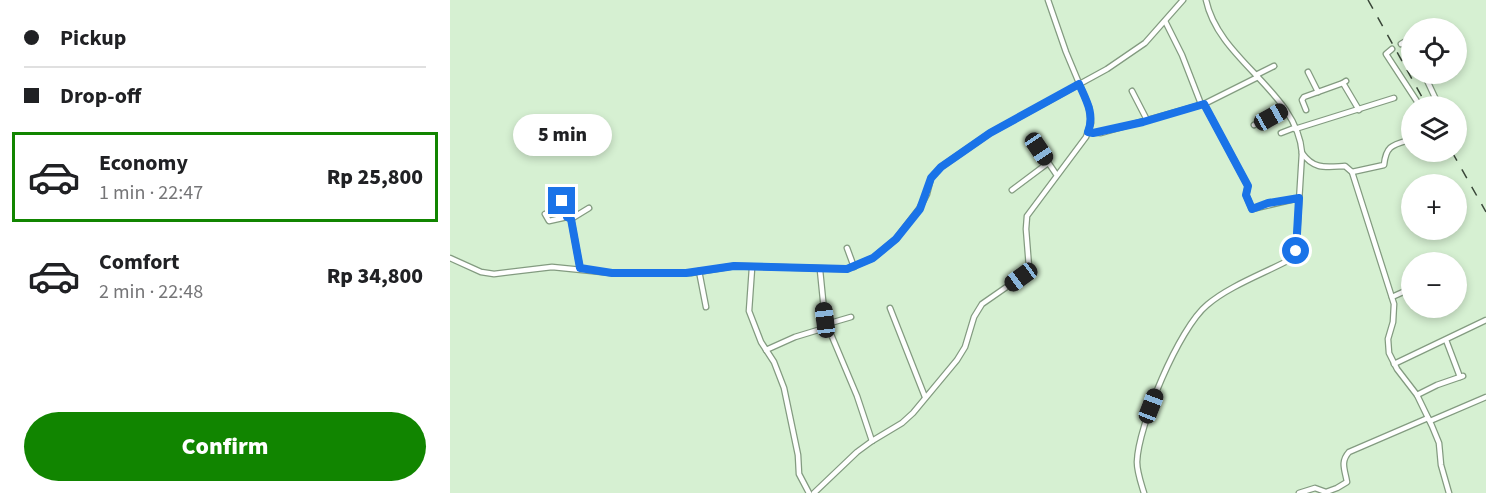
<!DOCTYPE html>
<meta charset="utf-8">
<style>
:root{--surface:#fff;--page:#f6f6f6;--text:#202124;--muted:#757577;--line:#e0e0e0;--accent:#118500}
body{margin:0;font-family:"Source Sans 3",sans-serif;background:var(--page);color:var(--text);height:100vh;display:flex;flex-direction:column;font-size:22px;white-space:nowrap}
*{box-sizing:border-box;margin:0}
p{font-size:20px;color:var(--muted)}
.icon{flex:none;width:33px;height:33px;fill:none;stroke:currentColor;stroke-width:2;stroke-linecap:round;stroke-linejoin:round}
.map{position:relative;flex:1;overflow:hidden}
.details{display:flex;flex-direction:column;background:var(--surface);width:450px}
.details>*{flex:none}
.guide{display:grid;align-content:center;height:132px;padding:0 24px;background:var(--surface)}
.buttons{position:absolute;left:951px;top:18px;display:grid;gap:12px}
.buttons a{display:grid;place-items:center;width:66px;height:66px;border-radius:50%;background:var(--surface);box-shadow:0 3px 9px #0003;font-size:30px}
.end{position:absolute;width:27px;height:27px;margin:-14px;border:8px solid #1a73e8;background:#fff;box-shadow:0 0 0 3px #fff}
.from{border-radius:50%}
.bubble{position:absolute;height:42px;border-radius:21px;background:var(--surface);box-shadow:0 3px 9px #0003;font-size:20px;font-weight:800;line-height:42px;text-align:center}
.car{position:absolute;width:18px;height:36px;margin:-18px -9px;border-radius:8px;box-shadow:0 0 4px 2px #0007;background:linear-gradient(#222 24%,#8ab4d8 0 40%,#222 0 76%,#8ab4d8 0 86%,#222 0)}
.guide b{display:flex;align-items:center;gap:21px;height:57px;font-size:22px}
.guide b+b{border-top:2px solid var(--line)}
.guide i{width:15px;height:15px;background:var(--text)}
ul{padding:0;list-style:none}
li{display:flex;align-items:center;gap:18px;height:90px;margin:0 12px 9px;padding:0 12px;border:3px solid transparent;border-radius:0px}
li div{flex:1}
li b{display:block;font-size:22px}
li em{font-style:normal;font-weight:800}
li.selected{border-color:var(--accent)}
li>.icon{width:54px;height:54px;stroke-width:1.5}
.action{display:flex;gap:12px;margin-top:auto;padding:12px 24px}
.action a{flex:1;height:69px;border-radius:36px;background:var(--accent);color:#fff;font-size:24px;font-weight:800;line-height:69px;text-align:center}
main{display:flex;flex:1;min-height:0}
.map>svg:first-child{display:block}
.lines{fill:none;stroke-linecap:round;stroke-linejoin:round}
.minor-casing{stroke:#839b80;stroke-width:7}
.minor{stroke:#fff;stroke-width:4.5}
.rail{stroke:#394638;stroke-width:1.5;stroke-dasharray:10 10;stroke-linecap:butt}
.route{stroke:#1a73e8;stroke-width:8}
</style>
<main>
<section class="details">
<div class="guide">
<b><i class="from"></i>Pickup</b>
<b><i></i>Drop-off</b>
</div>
<ul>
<li class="selected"><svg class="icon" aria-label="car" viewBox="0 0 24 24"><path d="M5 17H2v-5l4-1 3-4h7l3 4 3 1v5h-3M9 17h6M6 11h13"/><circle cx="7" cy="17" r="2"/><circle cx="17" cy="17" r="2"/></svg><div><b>Economy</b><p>1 min · 22:47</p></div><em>Rp 25,800</em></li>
<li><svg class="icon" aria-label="car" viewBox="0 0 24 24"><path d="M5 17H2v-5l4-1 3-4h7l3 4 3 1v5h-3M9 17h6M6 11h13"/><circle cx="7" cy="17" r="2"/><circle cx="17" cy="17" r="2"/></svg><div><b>Comfort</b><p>2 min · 22:48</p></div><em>Rp 34,800</em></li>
</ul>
<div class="action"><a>Confirm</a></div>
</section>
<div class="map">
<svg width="1036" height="493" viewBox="0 0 1036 493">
<rect width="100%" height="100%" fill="#d6f0d2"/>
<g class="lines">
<g class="minor-casing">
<g id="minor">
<path d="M715,21l17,34 19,49"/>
<path d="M951,44l5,-3 6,9"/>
<path d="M942,49l-6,5 34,52"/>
<path d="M858,72l10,20"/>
<path d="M974,74l15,32"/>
<path d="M806,75l18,-9"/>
<path d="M896,81l-3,2 16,27"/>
<path d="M682,91l15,29"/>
<path d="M754,104l54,-27"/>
<path d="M856,110l-4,-10 2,-3 39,-14"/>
<path d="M804,125l30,-15"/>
<path d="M845,129l99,-31"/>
<path d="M638,132l13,1 103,-29 44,82 -2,9 6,14 47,-11"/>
<path d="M831,133l13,-5"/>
<path d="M585,143l21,31"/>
<path d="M852,153c12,17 24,14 43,13l7,6 42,132 -1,18 -5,17 1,14 8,16 20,26 15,31 7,17 2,22 8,28"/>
<path d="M902,172l32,-7c2,-19 8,-20 25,-25l-1,-5 4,-3"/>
<path d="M562,190l36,-27"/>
<path d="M112,201l3,4 2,12"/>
<path d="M95,214l4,7 18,-4 4,2 9,49"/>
<path d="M121,219l18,-11"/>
<path d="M397,248l7,19"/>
<path d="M0,258l31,14 13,2 58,-7 60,6h79l43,-7 113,3 26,-11 23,-19 23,-30 8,-15 4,-16 10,-11 49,-34 117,-64 38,-26 38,-43"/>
<path d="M302,268l-3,43 12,31 13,20 10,26 14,67 1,19 10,19"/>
<path d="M370,270l5,50 32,76 15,45"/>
<path d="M249,271l7,36"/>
<path d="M942,297l20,-9"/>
<path d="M440,308l35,89"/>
<path d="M377,324l24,-7"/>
<path d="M996,340l14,37"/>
<path d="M316,350l29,-13 33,-10"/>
<path d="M944,364l92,-44"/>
<path d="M967,395l20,-10 26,-9"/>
<path d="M980,421l56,-24"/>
<path d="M364,493l43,-41 15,-11 30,-18 11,-10 44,-53 8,-13 9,-30 8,-13 39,-27 8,-10 -3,-38 1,-13 59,-79 5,-14 -2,-16 -23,-55 -18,-52"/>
<path d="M694,493c-3,-10 -7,-21 -7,-31 1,-36 42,-134 70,-157 22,-19 58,-32 84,-46l5,-8 6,-98c-5,-62 -83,-92 -96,-153"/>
<path d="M849,493l16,-5 11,4 11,-4 10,-6c-2,-12 -7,-20 2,-30l79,-34"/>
</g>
</g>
<use href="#minor" class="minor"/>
<g class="rail">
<path d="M918,0l59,106"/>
<path d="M1002,152l34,60"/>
</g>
</g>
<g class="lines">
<path class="route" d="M112,201l3,4 2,12 4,2 9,49 32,5h74l48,-7 113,3 26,-11 23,-19 24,-30 11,-31 10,-11 49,-34 89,-49c7,16 16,30 9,48l5,1 50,-11 61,-18 44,82 -2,9 6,14 16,-6 31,-5 -3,53"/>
</g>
</svg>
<div class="buttons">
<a><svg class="icon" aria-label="locate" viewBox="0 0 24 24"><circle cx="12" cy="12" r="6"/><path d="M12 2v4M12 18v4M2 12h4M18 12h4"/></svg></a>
<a><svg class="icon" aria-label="layers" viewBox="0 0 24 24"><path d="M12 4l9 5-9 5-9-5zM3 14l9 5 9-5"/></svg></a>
<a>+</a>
<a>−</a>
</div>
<i class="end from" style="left:846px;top:251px"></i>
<i class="end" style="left:112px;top:201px"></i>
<div class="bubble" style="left:63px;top:114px;width:99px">5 min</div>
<i class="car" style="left:821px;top:117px;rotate:61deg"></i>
<i class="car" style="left:589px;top:149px;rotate:146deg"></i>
<i class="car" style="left:571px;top:277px;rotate:234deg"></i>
<i class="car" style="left:375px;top:320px;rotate:353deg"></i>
<i class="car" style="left:701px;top:406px;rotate:21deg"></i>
</div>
</main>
